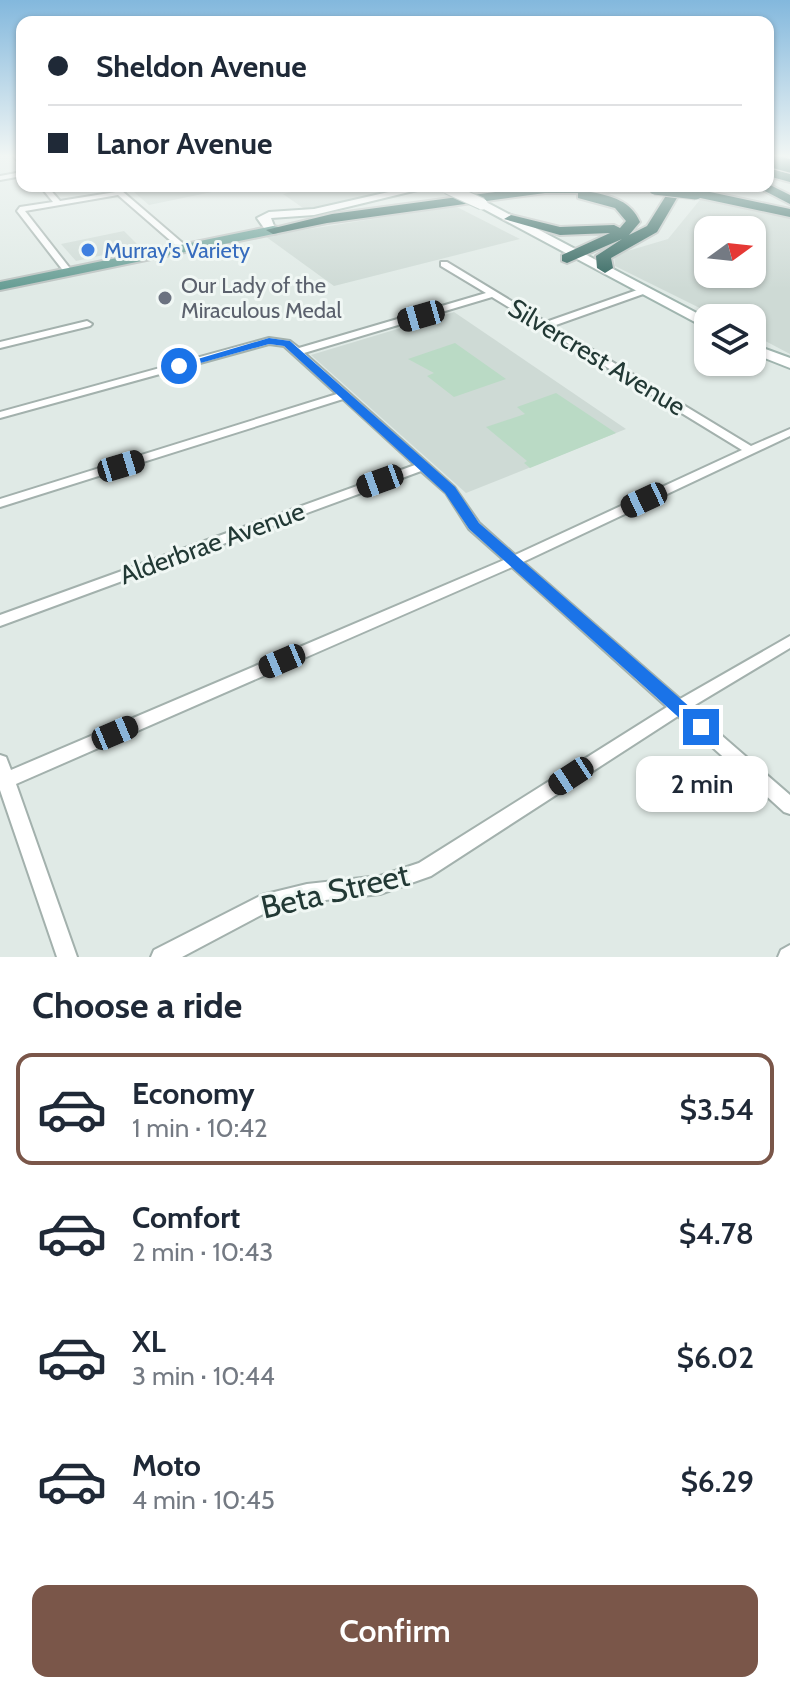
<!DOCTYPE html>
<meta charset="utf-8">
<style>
:root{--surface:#fff;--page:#f6f6f7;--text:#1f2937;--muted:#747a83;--line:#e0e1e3;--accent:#7a5649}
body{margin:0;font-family:Cabin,sans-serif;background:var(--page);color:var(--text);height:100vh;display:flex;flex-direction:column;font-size:30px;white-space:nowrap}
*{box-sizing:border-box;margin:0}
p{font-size:26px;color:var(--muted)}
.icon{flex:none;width:44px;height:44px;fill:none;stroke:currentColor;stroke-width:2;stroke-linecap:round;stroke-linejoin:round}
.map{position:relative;height:957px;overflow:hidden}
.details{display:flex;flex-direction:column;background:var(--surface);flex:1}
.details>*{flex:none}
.banner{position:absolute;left:16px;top:16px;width:758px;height:176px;border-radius:16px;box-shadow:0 2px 6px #0004;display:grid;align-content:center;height:176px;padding:0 32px;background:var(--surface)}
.needle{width:52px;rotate:75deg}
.tools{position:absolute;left:694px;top:216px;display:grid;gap:16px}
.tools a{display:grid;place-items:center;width:72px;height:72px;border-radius:16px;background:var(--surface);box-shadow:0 2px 6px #0004;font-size:40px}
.end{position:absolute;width:36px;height:36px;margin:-18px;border:10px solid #1a73e8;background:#fff;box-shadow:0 0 0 4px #fff}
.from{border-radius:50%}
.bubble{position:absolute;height:56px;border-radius:16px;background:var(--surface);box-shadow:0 2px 6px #0004;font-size:26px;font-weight:600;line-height:56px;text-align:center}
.car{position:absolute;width:24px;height:48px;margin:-24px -12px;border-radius:10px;box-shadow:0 0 6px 2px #0007;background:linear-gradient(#222 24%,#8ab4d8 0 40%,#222 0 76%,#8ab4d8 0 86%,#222 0)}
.banner b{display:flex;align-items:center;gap:28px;height:76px;font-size:30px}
.banner b+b{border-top:2px solid var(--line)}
.banner i{width:20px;height:20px;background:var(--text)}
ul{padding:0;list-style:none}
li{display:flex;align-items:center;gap:24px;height:112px;margin:0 16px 12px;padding:0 16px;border:4px solid transparent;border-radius:16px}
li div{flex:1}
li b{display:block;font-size:30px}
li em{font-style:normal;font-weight:600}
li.active{border-color:var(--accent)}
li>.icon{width:72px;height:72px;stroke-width:1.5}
h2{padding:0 32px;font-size:36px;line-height:96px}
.cta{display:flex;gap:16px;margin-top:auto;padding:16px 32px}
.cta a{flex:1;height:92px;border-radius:16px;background:var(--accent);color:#fff;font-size:32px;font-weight:600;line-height:92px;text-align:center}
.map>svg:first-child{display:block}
.built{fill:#cedad5;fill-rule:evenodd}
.green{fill:#badac5}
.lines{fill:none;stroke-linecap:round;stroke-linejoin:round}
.street-casing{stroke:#a3b1ad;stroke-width:4}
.secondary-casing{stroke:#a0b5af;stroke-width:4}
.primary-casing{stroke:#bdc4c2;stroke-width:4}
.highway-casing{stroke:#bdc4c2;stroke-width:4}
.street{fill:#fff;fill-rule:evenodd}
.secondary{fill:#fff;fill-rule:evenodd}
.primary{fill:#679d94;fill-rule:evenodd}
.highway{fill:#30645d;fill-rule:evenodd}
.secondary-bridge-casing{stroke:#a0b5af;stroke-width:13;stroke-linecap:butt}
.highway-bridge-casing{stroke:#bdc4c2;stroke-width:15;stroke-linecap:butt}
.secondary-bridge{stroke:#fff;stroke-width:11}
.highway-bridge{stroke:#30645d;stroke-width:13}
.route{fill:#1a73e8}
.shop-dot{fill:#3f7fe0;stroke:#f0f7f4;stroke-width:3}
.worship-dot{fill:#6b7280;stroke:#f0f7f4;stroke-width:3}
.labels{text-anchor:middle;stroke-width:6;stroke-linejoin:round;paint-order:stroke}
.far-shop-label{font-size:22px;fill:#366cbe;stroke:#f0f7f4;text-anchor:start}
.far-worship-label{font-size:22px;fill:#5b616d;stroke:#f0f7f4;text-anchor:start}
.street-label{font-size:26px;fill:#223935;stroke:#f0f7f4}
.near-street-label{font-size:32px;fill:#223935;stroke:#f0f7f4}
</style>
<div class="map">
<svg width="790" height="957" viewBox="0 0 790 957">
<rect width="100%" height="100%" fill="#e0eae6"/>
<g class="built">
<path d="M127,186h114l-92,19z"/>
<path d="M319,186h97l-110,24 -23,-16z"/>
<path d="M703,196l87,19v139l-38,-20v-16h-32l-105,-52 -1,-11 54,-16zM708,230h44v44h-44z"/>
<path d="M455,206l65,33 -186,47 -69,-50z"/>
<path d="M124,231l16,16 -64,14 -15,-17z"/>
<path d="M454,312l172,117 -160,64 -155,-138z"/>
</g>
<g class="green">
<path d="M455,343l51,36 -52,18 -27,-21 7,-3 -26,-14z"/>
<path d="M556,393l60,40 -86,35 -6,-5 3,-2 -41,-34 39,-13 -8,-7z"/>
</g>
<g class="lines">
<g class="street-casing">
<g id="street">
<path d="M12,155h7l3,4v6z"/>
<path d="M22,172v4l-22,4v-4z"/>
<path d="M40,186h7l13,15 62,-10 64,55 -7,2 -61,-53 -93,16 47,60 -7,2 -48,-62 3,-4 33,-5z"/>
<path d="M441,262h6l99,60 94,-33h6v4l-93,33 198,120 39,-17v7l-267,126 157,137 110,-63v12l-100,60 100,87v19l-6,-2 -106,-96 -247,160 -51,18 -73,8 -42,11 -83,44h-31l3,-7 108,-55 45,-11 73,-8 39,-13 248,-156 -155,-140 -496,217 61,173h-20l-57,-167v-35l6,2 5,13 493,-210 -35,-31 -23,-36 -25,-22 -421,155v-11l415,-150 -72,-66 -343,108v-8l337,-105 -53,-48 -15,-2 -269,74v-6l269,-74 21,3 9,7 187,-55 -45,-27zM492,297l250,153 -227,105 -36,-32 -25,-36 -150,-134z"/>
<path d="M87,321l5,3 -2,2 -90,22v-6z"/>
<path d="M790,945v12h-12l3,-7z"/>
</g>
</g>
<g class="secondary-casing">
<g id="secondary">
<path d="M415,186h19l-120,29 -43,3 3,8 -6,3 -4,-1 -7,-10 12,-6 45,-3z"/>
<path d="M478,202h8l222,117v10l-230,-123z"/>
<path d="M752,344l38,14v10l-38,-15z"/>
</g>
</g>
<g class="primary-casing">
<path id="primary" d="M273,226l5,1v6l-278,57v-8z"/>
</g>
<g class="highway-casing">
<g id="highway">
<path d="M768,168l22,6v8l-22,-6z"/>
<path d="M768,184l22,11v9l-35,-18z"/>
<path d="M539,186h121l-5,6h-64c21,4 40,9 49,30l-11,13 18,-9 25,-40h12l-27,46 -46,26 2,10 -8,5 -8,-5 -1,-12 26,-17 -55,24 -5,-2v-6l48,-22 -50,2 -56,-16 7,-4 49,12 54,-2 6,3 6,-7 -11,-13 -37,-10v-5h-33l-218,30 -54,11 -7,-4 66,-16z"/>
<path d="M696,189l94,20v8l-99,-21 -1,-3z"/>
</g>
</g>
<use href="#street" class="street"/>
<use href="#secondary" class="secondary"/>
<use href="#primary" class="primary"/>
<use href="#highway" class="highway"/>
<g class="secondary-bridge-casing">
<path id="secondary-bridge" d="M447,188l35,16"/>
</g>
<g class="highway-bridge-casing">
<g id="highway-bridge">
<path d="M768,160l22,6"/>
<path d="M655,188l41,5"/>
</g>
</g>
<use href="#secondary-bridge" class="secondary-bridge"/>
<use href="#highway-bridge" class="highway-bridge"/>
</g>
<linearGradient id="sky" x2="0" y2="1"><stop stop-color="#83b8dd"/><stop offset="0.54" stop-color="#f1f6f4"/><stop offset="1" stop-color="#f1f6f4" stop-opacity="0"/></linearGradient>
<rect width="790" height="289" fill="url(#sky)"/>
<path class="route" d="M269,338l21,3 165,146 24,36 228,199v10h-12l-226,-203 -24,-36 -161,-147 -15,-2 -90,25 -5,-3z"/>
<circle class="shop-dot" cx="88" cy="250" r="8"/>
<circle class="worship-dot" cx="165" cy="298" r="8"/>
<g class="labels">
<g class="far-shop-label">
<text x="104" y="258">Murray's Variety</text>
</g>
<g class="far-worship-label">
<text x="181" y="293">Our Lady of the<tspan x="181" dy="25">Miraculous Medal</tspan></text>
</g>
<g class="street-label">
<text transform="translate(597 357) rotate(31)" y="9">Silvercrest Avenue</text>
<text transform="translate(212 543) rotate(-20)" y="9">Alderbrae Avenue</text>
</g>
<g class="near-street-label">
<text transform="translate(335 891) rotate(-13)" y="11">Beta Street</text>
</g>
</g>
</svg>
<div class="tools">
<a><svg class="needle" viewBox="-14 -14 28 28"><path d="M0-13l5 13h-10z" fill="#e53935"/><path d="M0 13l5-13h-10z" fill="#747a83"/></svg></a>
<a><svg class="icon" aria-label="layers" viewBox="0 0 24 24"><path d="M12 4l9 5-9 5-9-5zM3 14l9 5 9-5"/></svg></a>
</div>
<i class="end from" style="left:179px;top:366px"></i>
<i class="end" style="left:701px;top:727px"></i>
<div class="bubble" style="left:636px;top:756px;width:132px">2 min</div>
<i class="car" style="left:421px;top:316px;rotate:254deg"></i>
<i class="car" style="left:121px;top:466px;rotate:73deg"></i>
<i class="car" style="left:380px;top:481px;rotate:250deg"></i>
<i class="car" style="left:644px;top:500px;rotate:245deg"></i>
<i class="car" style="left:282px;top:661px;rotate:247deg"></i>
<i class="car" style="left:115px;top:733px;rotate:67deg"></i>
<i class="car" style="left:571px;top:776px;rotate:237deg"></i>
<div class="banner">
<b><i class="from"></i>Sheldon Avenue</b>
<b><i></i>Lanor Avenue</b>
</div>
</div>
<section class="details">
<h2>Choose a ride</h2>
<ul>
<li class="active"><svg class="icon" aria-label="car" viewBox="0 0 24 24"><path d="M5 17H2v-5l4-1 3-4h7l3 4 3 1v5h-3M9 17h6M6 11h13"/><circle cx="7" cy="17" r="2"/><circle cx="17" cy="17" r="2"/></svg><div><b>Economy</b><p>1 min · 10:42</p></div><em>$3.54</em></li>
<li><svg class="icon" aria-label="car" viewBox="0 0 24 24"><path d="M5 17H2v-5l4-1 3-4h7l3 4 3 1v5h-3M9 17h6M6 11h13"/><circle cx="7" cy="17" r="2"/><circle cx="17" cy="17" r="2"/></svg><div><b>Comfort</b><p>2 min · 10:43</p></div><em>$4.78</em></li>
<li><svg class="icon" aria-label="car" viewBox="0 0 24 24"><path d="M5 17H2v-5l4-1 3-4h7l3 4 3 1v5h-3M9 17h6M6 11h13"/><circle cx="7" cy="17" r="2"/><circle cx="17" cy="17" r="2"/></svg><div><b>XL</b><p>3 min · 10:44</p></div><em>$6.02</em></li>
<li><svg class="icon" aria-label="car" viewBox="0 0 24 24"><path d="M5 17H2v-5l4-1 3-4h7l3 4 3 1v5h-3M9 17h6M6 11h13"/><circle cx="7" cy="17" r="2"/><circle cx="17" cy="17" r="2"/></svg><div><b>Moto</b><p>4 min · 10:45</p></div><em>$6.29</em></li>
</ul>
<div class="cta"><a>Confirm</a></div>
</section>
